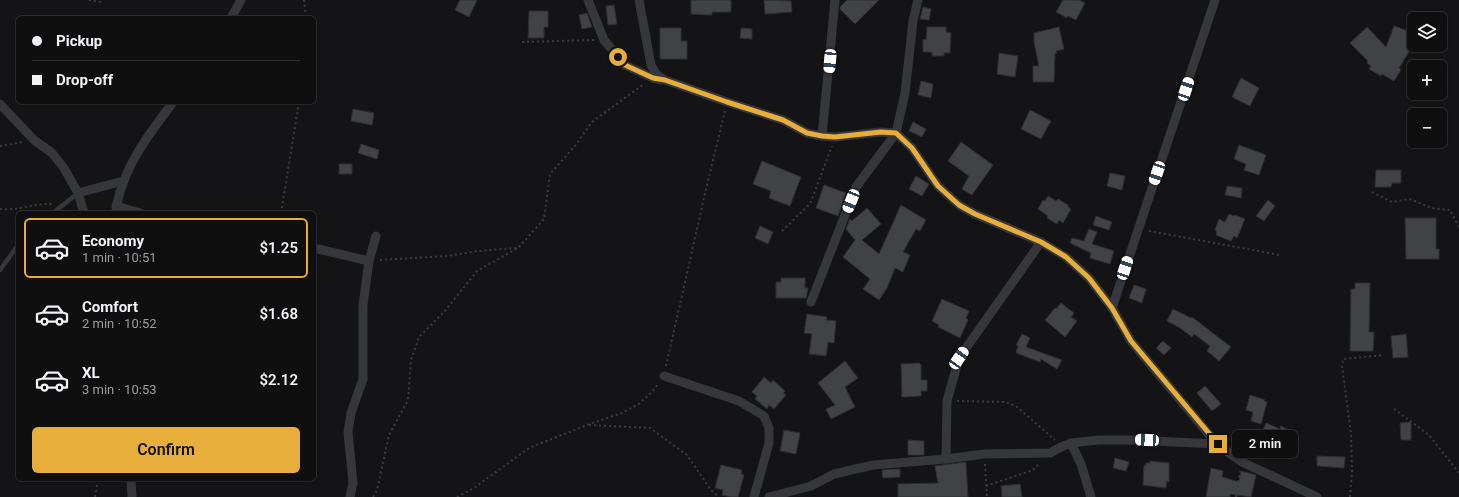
<!DOCTYPE html>
<meta charset="utf-8">
<style>
:root{--surface:#0f0f10;--page:#1d1d1e;--text:#f1f3f6;--muted:#9b9c9f;--line:#2f2f30;--accent:#e8ae3b}
body{margin:0;font-family:Roboto,sans-serif;background:var(--page);color:var(--text);height:100vh;display:flex;flex-direction:column;font-size:15px;white-space:nowrap}
*{box-sizing:border-box;margin:0}
p{font-size:13px;color:var(--muted)}
.icon{flex:none;width:22px;height:22px;fill:none;stroke:currentColor;stroke-width:2;stroke-linecap:round;stroke-linejoin:round}
.map{position:relative;flex:1;overflow:hidden}
.side{position:absolute;left:16px;top:211px;width:300px;height:270px;display:flex;flex-direction:column;background:var(--surface);border-radius:6px;box-shadow:0 1px 3px #0004,0 0 0 1px var(--line)}
.side>*{flex:none}
.banner{position:absolute;left:16px;top:16px;width:300px;height:88px;border-radius:6px;box-shadow:0 1px 3px #0004,0 0 0 1px var(--line);display:grid;align-content:center;height:88px;padding:0 16px;background:var(--surface)}
.fabs{position:absolute;left:1407px;top:12px;display:grid;gap:8px}
.fabs a{display:grid;place-items:center;width:40px;height:40px;border-radius:6px;background:var(--surface);box-shadow:0 1px 3px #0004,0 0 0 1px var(--line);font-size:20px}
.end{position:absolute;width:18px;height:18px;margin:-9px;border:5px solid #e8ae3b;background:#111;box-shadow:0 0 0 2px #111}
.from{border-radius:50%}
.bubble{position:absolute;height:28px;border-radius:6px;background:var(--surface);box-shadow:0 1px 3px #0004,0 0 0 1px var(--line);font-size:13px;font-weight:600;line-height:28px;text-align:center}
.car{position:absolute;width:12px;height:24px;margin:-12px -6px;border-radius:5px;box-shadow:0 0 3px 1px #0007;background:linear-gradient(#fff 24%,#345 0 40%,#fff 0 76%,#345 0 86%,#fff 0)}
.banner b{display:flex;align-items:center;gap:14px;height:38px;font-size:15px}
.banner b+b{border-top:1px solid var(--line)}
.banner i{width:10px;height:10px;background:var(--text)}
ul{padding:7px 0 0;list-style:none}
li{display:flex;align-items:center;gap:12px;height:60px;margin:0 8px 6px;padding:0 8px;border:2px solid transparent;border-radius:6px}
li div{flex:1}
li b{display:block;font-size:15px}
li em{font-style:normal;font-weight:600}
li.active{border-color:var(--accent)}
li>.icon{width:36px;height:36px;stroke-width:1.5}
.primary-button{display:flex;gap:8px;margin-top:auto;padding:8px 16px}
.primary-button a{flex:1;height:46px;border-radius:6px;background:var(--accent);color:#111;font-size:16px;font-weight:600;line-height:46px;text-align:center}
.map>svg:first-child{display:block}
.building{fill:#414246;stroke:#2f2f32}
.lines{fill:none;stroke-linecap:round;stroke-linejoin:round}
.path{stroke:#3c3d42;stroke-width:2;stroke-dasharray:2 3;stroke-linecap:butt}
.lane{stroke:#36373b;stroke-width:4.5}
.street{stroke:#36373b;stroke-width:9}
.route{stroke:#e8ae3b;stroke-width:5}
</style>
<div class="map">
<svg width="1459" height="497" viewBox="0 0 1459 497">
<rect width="100%" height="100%" fill="#141416"/>
<g class="building">
<path d="M460,0h17l-8,17 -14,-7z"/>
<path d="M691,0h40v12h-19v3l-21,-1z"/>
<path d="M764,0l27,1 1,11 -27,2z"/>
<path d="M847,0h32l-24,24 -15,-15v-2z"/>
<path d="M1063,0h16l6,3 -9,17 -8,-4 -1,2 -11,-6z"/>
<path d="M614,5l3,19 -9,1 -2,-19z"/>
<path d="M923,7l8,2 -2,11 -9,-1z"/>
<path d="M529,11h19v16h-4v11h-16z"/>
<path d="M587,13l5,14 -10,2 -3,-14z"/>
<path d="M1394,26l20,7v18l-4,-1 -11,18 2,2 -7,11 -12,-7 -1,2 -12,-7 2,-3 -4,-3 1,-2 -18,-18 17,-16 19,20z"/>
<path d="M927,27h19v5l5,1 -1,20h-6v3h-12v-4h-9v-13l3,1z"/>
<path d="M1059,27l5,22 -8,2 1,2h-2l-1,29h-21v-16h6l-5,-24v-9z"/>
<path d="M660,28h21v13h6v18h-27z"/>
<path d="M741,28l11,1v10l-12,-1z"/>
<path d="M999,53l19,3 -3,21 -18,-3z"/>
<path d="M1241,78l18,10 -9,18 -18,-9z"/>
<path d="M921,81l12,3 -2,14 -13,-3z"/>
<path d="M353,109l21,4 -2,12 -21,-4z"/>
<path d="M1030,110l21,11 -10,18 -20,-10z"/>
<path d="M913,122l13,7 -4,8 -13,-6z"/>
<path d="M961,142l32,23 -21,30 -10,-6 7,-13 -21,-15z"/>
<path d="M361,144l18,6 -2,9 -19,-6z"/>
<path d="M1239,145l27,10 -7,20 -15,-5 2,-6 -12,-5z"/>
<path d="M762,161l39,16 -11,29 -21,-8 2,-7 -18,-7z"/>
<rect x="339" y="164" width="13" height="10"/>
<path d="M1376,170h25v13h-9l-1,4h-16z"/>
<path d="M1110,173l15,3 -3,14 -15,-4z"/>
<path d="M916,176l13,8 -7,12 -13,-7z"/>
<path d="M824,185l22,8 -8,23 -22,-8z"/>
<path d="M1227,186l15,2 -1,10 -16,-3z"/>
<path d="M1048,196l8,5 2,-2 10,6v2l3,2 -8,14 -4,-3 -2,4 -10,-6 1,-2 -10,-7 5,-9 2,1z"/>
<path d="M1268,200l7,6 -11,15 -8,-5z"/>
<path d="M901,205l25,15 -6,11 -4,-2 -13,23 7,3 -7,17 -8,-4 -8,20 -8,12 -16,-11 7,-10 -27,-22 12,-17 -9,-11 4,-10 2,2 15,-13 14,16 -19,16 17,14z"/>
<path d="M1229,214l5,2 1,-1 10,4 -8,19 -3,-2 -3,5 -15,-6 1,-4 -2,-1 4,-11 6,3z"/>
<path d="M1096,216l16,6 -3,8 -16,-5z"/>
<path d="M1405,218h31v31h3v10h-33z"/>
<path d="M760,226l13,6 -5,12 -13,-6z"/>
<path d="M1089,229l8,3 -5,12 22,7 -4,13 -20,-6 1,-5 -21,-10 2,-5 12,3z"/>
<path d="M781,278h24v10h3l-2,10h-30v-16h5z"/>
<path d="M1355,283h15l-1,49h5l-1,19h-23l1,-62h4z"/>
<path d="M1134,285l12,4 -4,14 -13,-5z"/>
<path d="M942,299l27,12 -3,7 2,2 -8,18 -22,-11 1,-2 -7,-4z"/>
<path d="M1061,303l13,10 -3,4 6,4 -12,16 -20,-17 10,-12 1,1z"/>
<path d="M1173,309l18,9 1,-1 39,30 -12,14 -12,-10 3,-5 -16,-12 -2,3 -12,-9 -13,-7z"/>
<path d="M807,314l20,3 -1,3 10,1 -2,22 -6,-1 -2,14 -17,-2 3,-20 -8,-1z"/>
<path d="M1022,334l8,4 -4,9 36,13 -5,9 -16,-10 -1,3 -24,-9 2,-7 -2,-1z"/>
<path d="M1406,334l2,23 -15,1 -2,-22z"/>
<path d="M1163,341l8,7 -7,7 -8,-7z"/>
<path d="M845,361l13,17 -13,9 10,20 -24,12 -5,-10 9,-4 -17,-22z"/>
<path d="M919,363l2,2v15h6v11h-6v5l-19,1 -1,-33z"/>
<path d="M764,377l7,6 2,-3 12,11 -2,2 3,2 -12,14 -5,-4 -2,4 -12,-10 2,-3 -5,-4z"/>
<path d="M1205,386l16,18 -9,7 -15,-18z"/>
<path d="M1250,395l15,5 -1,1 3,1 -6,22 -10,-3 2,-9 -7,-2z"/>
<path d="M1411,422v18h-10l-1,-17z"/>
<path d="M1266,423l14,6 1,-3 14,7 -5,12 -3,-1 -4,10 -10,-5 1,-2 -8,-3 1,-4 -5,-2 2,-5 -2,-1z"/>
<path d="M784,430l16,3 -4,21 -16,-3z"/>
<path d="M908,440l16,1v14h-16z"/>
<path d="M1317,456l28,1 -1,11 -27,-2z"/>
<path d="M1115,458l14,4 -3,9 -13,-3z"/>
<path d="M1150,461l19,2v19l-2,-1 -1,7 -23,-3 1,-20 2,1v-3h4z"/>
<path d="M966,462l2,35h-70v-13l40,-1 -3,-17z"/>
<path d="M721,465l21,5 -1,4 3,1 -6,22h-7l-9,-2 1,-5 -8,-2z"/>
<path d="M1211,468l12,3 -1,6 17,5 2,-11 15,4 -5,22 -21,-3v3h-24z"/>
<path d="M900,469v8l-17,1 -1,-8z"/>
<path d="M1020,484l2,13h-20l-1,-11z"/>
</g>
<g class="lines">
<g class="path">
<path d="M89,0l12,2"/>
<path d="M304,0l2,18"/>
<path d="M522,42l72,-2"/>
<path d="M0,146l23,-4"/>
<path d="M1372,192l20,10 18,-3 21,9 19,2 9,17"/>
<path d="M0,209c18,2 34,-6 52,-5"/>
<path d="M281,213l18,-111"/>
<path d="M782,231l28,-27 22,-58"/>
<path d="M1149,231l131,24"/>
<path d="M380,260l67,-4 31,-5 39,-3"/>
<path d="M666,366l40,-177 19,-78"/>
<path d="M957,401l49,1 10,4 39,34"/>
<path d="M1394,409l35,26 30,38"/>
<path d="M589,425l61,3 37,27 24,35 8,7"/>
<path d="M985,464l2,33"/>
<path d="M986,486l47,-16 7,-7"/>
<path d="M95,497l3,-18"/>
<path d="M373,497l4,-7 12,-55 19,-35 3,-40 8,-23 25,-25 33,-41 41,-23 26,-29 6,-45 25,-28 17,-24 52,-38"/>
<path d="M457,497l17,-9 55,-40 58,-23 35,-12 17,-9 14,-13 5,-7"/>
<path d="M1236,497l4,-26"/>
<path d="M1350,497l2,-25 -1,-38 -9,-68 1,-7 40,-4"/>
</g>
<g class="lane">
<path d="M53,213l25,-20"/>
<path d="M0,270l18,-25"/>
</g>
<g class="street">
<path d="M588,0l16,40 21,25 28,13 9,2"/>
<path d="M639,0l12,65 6,10 8,5 62,22 56,18 24,13 15,3 13,1 46,-5 15,1 16,15 26,38 21,19 16,9 66,28 25,15 23,21 23,30 19,33 86,103 25,18 75,35"/>
<path d="M231,18l10,-18"/>
<path d="M0,104l34,36 18,13 12,15 14,25 6,20"/>
<path d="M822,136l13,-136"/>
<path d="M78,193l45,-12"/>
<path d="M116,206l24,7"/>
<path d="M116,213c0,-8 2,-14 4,-21 11,-36 32,-61 53,-90"/>
<path d="M314,248l55,13"/>
<path d="M811,302l45,-115 40,-54 9,-40 8,-72 5,-21"/>
<path d="M1112,308l103,-308"/>
<path d="M664,376l75,25 25,15 5,12v15l-15,54"/>
<path d="M1071,443l10,21 10,33"/>
<path d="M946,459l1,-58 12,-43 82,-116"/>
<path d="M131,479l1,18"/>
<path d="M350,497l3,-14 -5,-51 3,-19 12,-34v-74l6,-44 7,-25"/>
<path d="M769,497l42,-11 23,-12 39,-9 73,-6 38,-5 66,-1 11,-6 10,-4 28,-3h33l85,4"/>
</g>
</g>
<g class="lines">
<path class="route" d="M618,57l7,8 28,13 12,2 62,22 56,18 24,13 15,3 13,1 46,-5 15,1 16,15 26,38 21,19 16,9 66,28 25,15 23,21 23,30 19,33 87,103"/>
</g>
</svg>
<div class="fabs">
<a><svg class="icon" aria-label="layers" viewBox="0 0 24 24"><path d="M12 4l9 5-9 5-9-5zM3 14l9 5 9-5"/></svg></a>
<a>+</a>
<a>−</a>
</div>
<i class="end from" style="left:618px;top:57px"></i>
<i class="end" style="left:1218px;top:444px"></i>
<div class="bubble" style="left:1232px;top:430px;width:66px">2 min</div>
<i class="car" style="left:830px;top:61px;rotate:185deg"></i>
<i class="car" style="left:1186px;top:89px;rotate:18deg"></i>
<i class="car" style="left:1157px;top:173px;rotate:199deg"></i>
<i class="car" style="left:851px;top:201px;rotate:202deg"></i>
<i class="car" style="left:1125px;top:268px;rotate:18deg"></i>
<i class="car" style="left:959px;top:358px;rotate:34deg"></i>
<i class="car" style="left:1147px;top:440px;rotate:273deg"></i>
<div class="banner">
<b><i class="from"></i>Pickup</b>
<b><i></i>Drop-off</b>
</div>
<section class="side">
<ul>
<li class="active"><svg class="icon" aria-label="car" viewBox="0 0 24 24"><path d="M5 17H2v-5l4-1 3-4h7l3 4 3 1v5h-3M9 17h6M6 11h13"/><circle cx="7" cy="17" r="2"/><circle cx="17" cy="17" r="2"/></svg><div><b>Economy</b><p>1 min · 10:51</p></div><em>$1.25</em></li>
<li><svg class="icon" aria-label="car" viewBox="0 0 24 24"><path d="M5 17H2v-5l4-1 3-4h7l3 4 3 1v5h-3M9 17h6M6 11h13"/><circle cx="7" cy="17" r="2"/><circle cx="17" cy="17" r="2"/></svg><div><b>Comfort</b><p>2 min · 10:52</p></div><em>$1.68</em></li>
<li><svg class="icon" aria-label="car" viewBox="0 0 24 24"><path d="M5 17H2v-5l4-1 3-4h7l3 4 3 1v5h-3M9 17h6M6 11h13"/><circle cx="7" cy="17" r="2"/><circle cx="17" cy="17" r="2"/></svg><div><b>XL</b><p>3 min · 10:53</p></div><em>$2.12</em></li>
</ul>
<div class="primary-button"><a>Confirm</a></div>
</section>
</div>
